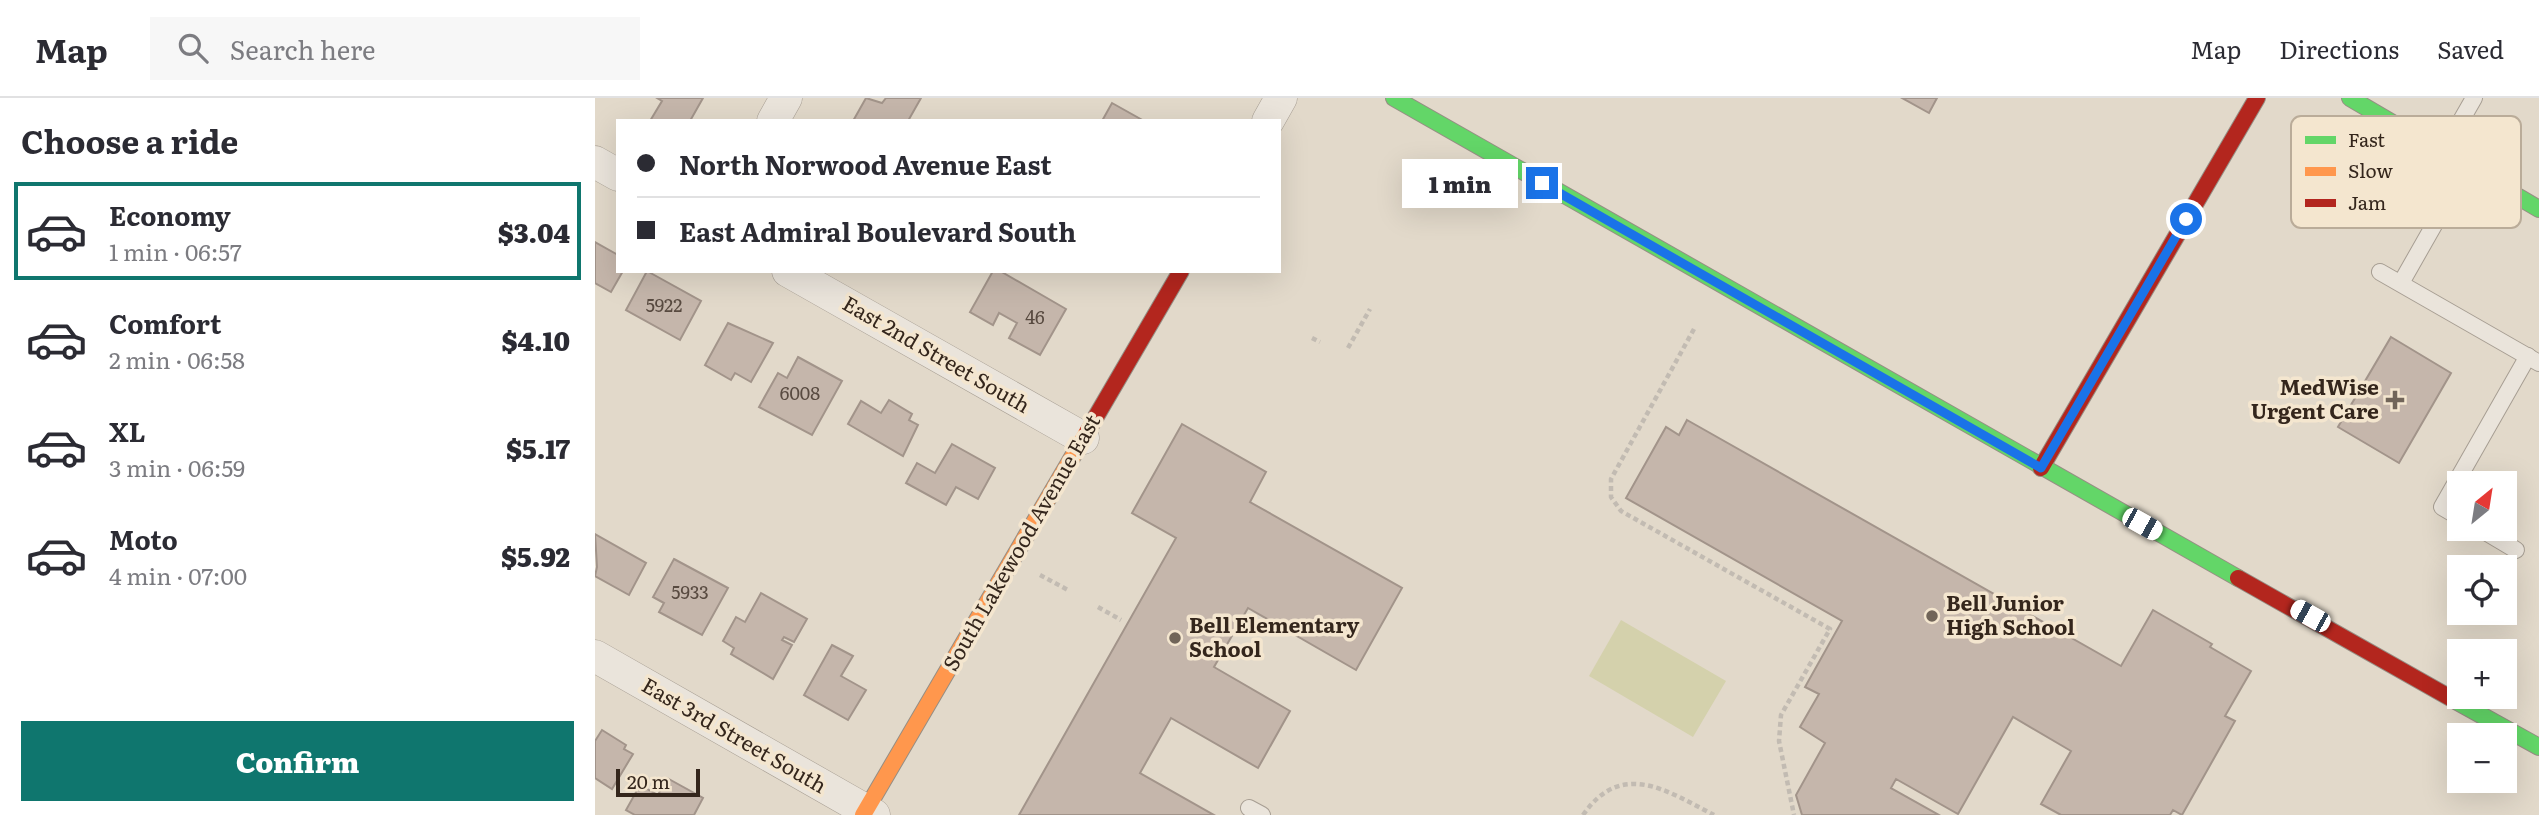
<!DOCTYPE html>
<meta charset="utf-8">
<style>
:root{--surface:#fff;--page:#f7f7f7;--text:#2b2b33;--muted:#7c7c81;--line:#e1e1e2;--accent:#0f766e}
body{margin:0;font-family:Literata,serif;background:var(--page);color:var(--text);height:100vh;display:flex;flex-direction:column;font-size:26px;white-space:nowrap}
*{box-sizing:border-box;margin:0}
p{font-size:23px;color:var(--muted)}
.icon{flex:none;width:38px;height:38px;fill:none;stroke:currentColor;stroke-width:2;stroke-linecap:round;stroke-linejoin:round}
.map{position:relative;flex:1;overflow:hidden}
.details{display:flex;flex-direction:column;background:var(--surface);width:595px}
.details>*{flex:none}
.guide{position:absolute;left:21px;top:21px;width:665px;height:154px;border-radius:0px;box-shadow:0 7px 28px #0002;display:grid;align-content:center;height:154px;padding:0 21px;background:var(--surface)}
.needle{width:46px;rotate:30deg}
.buttons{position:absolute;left:1852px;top:373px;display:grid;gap:14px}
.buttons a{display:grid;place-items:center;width:70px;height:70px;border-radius:0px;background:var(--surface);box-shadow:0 7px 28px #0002;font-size:35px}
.scale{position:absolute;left:21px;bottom:18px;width:84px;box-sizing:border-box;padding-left:7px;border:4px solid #34261c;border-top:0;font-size:19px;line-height:24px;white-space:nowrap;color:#34261c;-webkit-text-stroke:5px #f4e6cf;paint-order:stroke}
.end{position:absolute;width:32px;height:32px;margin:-16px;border:9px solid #1a73e8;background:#fff;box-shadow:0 0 0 4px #fff}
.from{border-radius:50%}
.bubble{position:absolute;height:49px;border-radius:0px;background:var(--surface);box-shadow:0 7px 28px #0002;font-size:23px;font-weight:800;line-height:49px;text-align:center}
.car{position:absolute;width:21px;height:42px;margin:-21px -10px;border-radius:9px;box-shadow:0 0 5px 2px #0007;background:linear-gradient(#fff 24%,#345 0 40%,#fff 0 76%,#345 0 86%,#fff 0)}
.guide b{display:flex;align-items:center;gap:24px;height:66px;font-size:26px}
.guide b+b{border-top:2px solid var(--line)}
.guide i{width:18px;height:18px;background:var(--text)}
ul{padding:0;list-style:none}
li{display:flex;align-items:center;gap:21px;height:98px;margin:0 14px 10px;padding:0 7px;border:4px solid transparent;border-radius:0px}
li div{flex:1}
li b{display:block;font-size:26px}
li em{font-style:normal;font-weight:800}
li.on{border-color:var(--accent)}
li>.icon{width:63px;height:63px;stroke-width:1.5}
h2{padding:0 21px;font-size:32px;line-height:84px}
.primary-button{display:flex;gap:14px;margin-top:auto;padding:14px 21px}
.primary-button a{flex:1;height:80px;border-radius:0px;background:var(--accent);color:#fff;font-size:28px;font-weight:800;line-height:80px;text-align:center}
header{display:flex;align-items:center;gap:42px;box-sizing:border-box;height:98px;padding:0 35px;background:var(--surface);border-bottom:2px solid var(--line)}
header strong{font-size:33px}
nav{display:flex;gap:38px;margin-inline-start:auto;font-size:24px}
.search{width:490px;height:63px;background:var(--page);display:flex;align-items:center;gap:18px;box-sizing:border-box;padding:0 24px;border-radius:0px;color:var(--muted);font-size:26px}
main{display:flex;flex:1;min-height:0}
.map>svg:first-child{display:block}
.green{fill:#d4d1ac}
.building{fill:#c5b6ab;stroke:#a2948a;stroke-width:2}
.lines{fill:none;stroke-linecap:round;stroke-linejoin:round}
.lane-casing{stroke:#a79e93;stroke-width:18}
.street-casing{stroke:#a79e93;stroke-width:33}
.fast-casing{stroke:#968e84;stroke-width:18}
.slow-casing{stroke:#968e84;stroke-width:18}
.jam-casing{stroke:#968e84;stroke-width:18}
.path{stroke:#c2bbb2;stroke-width:4.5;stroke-dasharray:5 3.5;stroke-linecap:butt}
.lane{stroke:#eae4db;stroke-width:16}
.street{stroke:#eae4db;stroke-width:32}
.fast{stroke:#63d668;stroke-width:16}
.slow{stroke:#ff974d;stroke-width:16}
.jam{stroke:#b3261e;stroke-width:16}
.route{stroke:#1a73e8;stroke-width:9}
.poi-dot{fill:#716559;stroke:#f4e6cf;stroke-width:2.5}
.labels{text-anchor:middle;stroke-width:7;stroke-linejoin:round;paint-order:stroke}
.number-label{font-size:18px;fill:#584a40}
.street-label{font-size:21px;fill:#34261c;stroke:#f4e6cf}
.poi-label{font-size:21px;font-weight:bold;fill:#34261c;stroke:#f4e6cf;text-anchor:start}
.key{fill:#f4e6cf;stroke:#baac99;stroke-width:2}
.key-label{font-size:19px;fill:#34261c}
</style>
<header>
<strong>Map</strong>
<div class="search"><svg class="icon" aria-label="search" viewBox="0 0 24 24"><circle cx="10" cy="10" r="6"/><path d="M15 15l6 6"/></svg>Search here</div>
<nav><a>Map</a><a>Directions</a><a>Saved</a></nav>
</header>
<main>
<section class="details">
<h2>Choose a ride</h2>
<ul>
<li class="on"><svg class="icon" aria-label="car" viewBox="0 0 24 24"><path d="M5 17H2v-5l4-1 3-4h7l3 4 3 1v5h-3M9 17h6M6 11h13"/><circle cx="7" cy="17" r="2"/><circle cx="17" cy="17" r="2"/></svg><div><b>Economy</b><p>1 min · 06:57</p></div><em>$3.04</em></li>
<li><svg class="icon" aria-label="car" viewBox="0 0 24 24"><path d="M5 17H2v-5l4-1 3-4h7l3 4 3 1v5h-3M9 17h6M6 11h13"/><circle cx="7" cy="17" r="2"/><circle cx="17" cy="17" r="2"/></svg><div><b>Comfort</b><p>2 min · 06:58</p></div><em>$4.10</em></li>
<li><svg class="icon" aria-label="car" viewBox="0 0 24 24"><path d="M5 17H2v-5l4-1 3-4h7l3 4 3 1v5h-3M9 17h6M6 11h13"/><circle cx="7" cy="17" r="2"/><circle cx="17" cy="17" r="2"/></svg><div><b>XL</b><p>3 min · 06:59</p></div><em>$5.17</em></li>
<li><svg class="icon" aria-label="car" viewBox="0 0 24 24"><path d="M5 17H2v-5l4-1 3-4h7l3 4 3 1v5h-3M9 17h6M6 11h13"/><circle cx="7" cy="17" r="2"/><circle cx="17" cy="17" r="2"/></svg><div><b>Moto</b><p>4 min · 07:00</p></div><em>$5.92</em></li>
</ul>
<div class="primary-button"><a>Confirm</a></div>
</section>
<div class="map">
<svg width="1944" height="717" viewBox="0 0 1944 717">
<rect width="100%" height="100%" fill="#e2d9ca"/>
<path class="green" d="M1026,522l105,61 -33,56 -104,-61z"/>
<g class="building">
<path d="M62,0h46l-13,23h-40l12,-20z"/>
<path d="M271,0l16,5 4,-5h35l-13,23h-55z"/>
<path d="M1307,0h35l-8,15z"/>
<path d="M517,5l32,18h-42z"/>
<path d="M0,144l23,13v16h5l-12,21 -16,-9z"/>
<path d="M52,173l54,30 -21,39 -54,-30z"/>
<path d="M398,173h7l66,38 -26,46 -31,-17 8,-15 -18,-10 -6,12 -23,-13z"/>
<path d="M133,225l45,20 -22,39 -16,-9 -4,7 -26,-15z"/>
<path d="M1796,239l60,36 -52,90 -61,-36z"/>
<path d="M203,259l44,24 -30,54 -53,-28 19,-34 9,5z"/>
<path d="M294,302l23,14 -3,6 9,5 -15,31 -55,-32 13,-23 20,12z"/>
<path d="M1092,322l434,246 32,-56 59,34 -2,3 41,24 -26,45 10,5 -53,94 -9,-5 -3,5h-109l-20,-11 30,-53 -58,-34 -55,97 -62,-35 -5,9 48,27h-137l-6,-20 29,-52 -25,-16 19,-33 -14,-7 37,-66 -216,-123 40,-71 13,8z"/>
<path d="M587,326l84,48 -16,30 152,86 -46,82 -108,-62 -34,59 76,44 -32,57 -87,-50 -31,55 74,42h-195l157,-277 -44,-25z"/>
<path d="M357,346l43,24 -17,31 -22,-12 -10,18 -40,-22 11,-20 18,10z"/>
<path d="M0,436l51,29 -17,32 -34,-19 2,-9z"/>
<path d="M79,461l54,29 -26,47 -43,-23 5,-9 -11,-6z"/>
<path d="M166,495l46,26 -13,23 -10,-5 -2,3 10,5 -19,34 -42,-25 3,-6 -11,-7 13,-24 9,5z"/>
<path d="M237,547l21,11 -12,20 25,14 -18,30 -44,-25z"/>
<path d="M7,632l24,15 -2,4 9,5 -21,35 -17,-11v-37z"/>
<path d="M72,680l36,20 -9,17h-59l-9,-5 14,-25 18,10z"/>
</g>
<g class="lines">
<g class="lane-casing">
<g id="lane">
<path d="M1848,54l31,-54"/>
<path d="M1785,174l159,91"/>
<path d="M1806,185l66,-116"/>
<path d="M1864,419l-17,-10 86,-151"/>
<path d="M1884,430l37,22"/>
<path d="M654,710l13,7"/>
</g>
</g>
<g class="street-casing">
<g id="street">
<path d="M178,23l13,-23"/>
<path d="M673,23l13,-23"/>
<path d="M0,64l23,13"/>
<path d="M193,173l295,167"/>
<path d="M0,558l279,159"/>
</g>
</g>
<g class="fast-casing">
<g id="fast">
<path d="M799,0l844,480"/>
<path d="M1755,0l189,111"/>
<path d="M1859,602l85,47"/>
</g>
</g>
<g class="slow-casing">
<path id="slow" d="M268,717l224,-383"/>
</g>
<g class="jam-casing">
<g id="jam">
<path d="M492,334l94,-161"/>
<path d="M1446,370l216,-370"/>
<path d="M1643,480l216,122"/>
</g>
</g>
<g class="path">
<path d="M1099,231l-83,150v18l10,14 209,118 -49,86 -2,26 15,74"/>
<path d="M717,240l8,4"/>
<path d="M753,250l22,-39"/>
<path d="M445,477l28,15"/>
<path d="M503,509l23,13"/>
<path d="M988,717c39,-56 84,-24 131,0"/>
</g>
<use href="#lane" class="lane"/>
<use href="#street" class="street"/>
<use href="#fast" class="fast"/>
<use href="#slow" class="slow"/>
<use href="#jam" class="jam"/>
</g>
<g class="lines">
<path class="route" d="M947,85l499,285 145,-249"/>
</g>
<g class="poi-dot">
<path d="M1796.5 291.5h7v7h7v7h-7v7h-7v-7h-7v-7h7z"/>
<circle cx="1337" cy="518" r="7"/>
<circle cx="580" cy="540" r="7"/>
</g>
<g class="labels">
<g class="number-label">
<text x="69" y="214">5922</text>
<text x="440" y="226">46</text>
<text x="205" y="302">6008</text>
<text x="95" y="501">5933</text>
</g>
<g class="street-label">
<text transform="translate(341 257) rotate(30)" y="7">East 2nd Street South</text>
<text transform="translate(427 445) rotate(-60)" y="7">South Lakewood Avenue East</text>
<text transform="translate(139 638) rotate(30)" y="7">East 3rd Street South</text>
</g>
<g class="poi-label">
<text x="1784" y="297" text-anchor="end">MedWise<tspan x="1784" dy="24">Urgent Care</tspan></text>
<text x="1351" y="513">Bell Junior<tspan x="1351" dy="24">High School</tspan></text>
<text x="594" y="535">Bell Elementary<tspan x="594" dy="24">School</tspan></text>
</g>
</g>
<rect x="1696" y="18" width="230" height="112" rx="10" class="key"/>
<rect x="1710" y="38" width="31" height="8" fill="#63d668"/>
<rect x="1710" y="69" width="31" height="9" fill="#ff974d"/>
<rect x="1710" y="101" width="31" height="8" fill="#b3261e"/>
<g class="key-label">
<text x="1753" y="49">Fast</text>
<text x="1753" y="80">Slow</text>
<text x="1753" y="112">Jam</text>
</g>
</svg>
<div class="buttons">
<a><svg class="needle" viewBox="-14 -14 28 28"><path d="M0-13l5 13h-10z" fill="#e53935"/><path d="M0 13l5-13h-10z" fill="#7c7c81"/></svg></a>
<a><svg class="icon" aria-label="locate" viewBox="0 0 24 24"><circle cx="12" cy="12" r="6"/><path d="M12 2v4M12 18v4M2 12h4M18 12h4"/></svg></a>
<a>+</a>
<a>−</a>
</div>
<div class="scale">20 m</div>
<i class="end from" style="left:1591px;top:121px"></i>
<i class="end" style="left:947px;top:85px"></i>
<div class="bubble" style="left:807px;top:61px;width:116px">1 min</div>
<i class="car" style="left:1547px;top:426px;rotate:119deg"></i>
<i class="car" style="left:1715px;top:518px;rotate:299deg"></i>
<div class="guide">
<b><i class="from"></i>North Norwood Avenue East</b>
<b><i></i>East Admiral Boulevard South</b>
</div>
</div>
</main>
